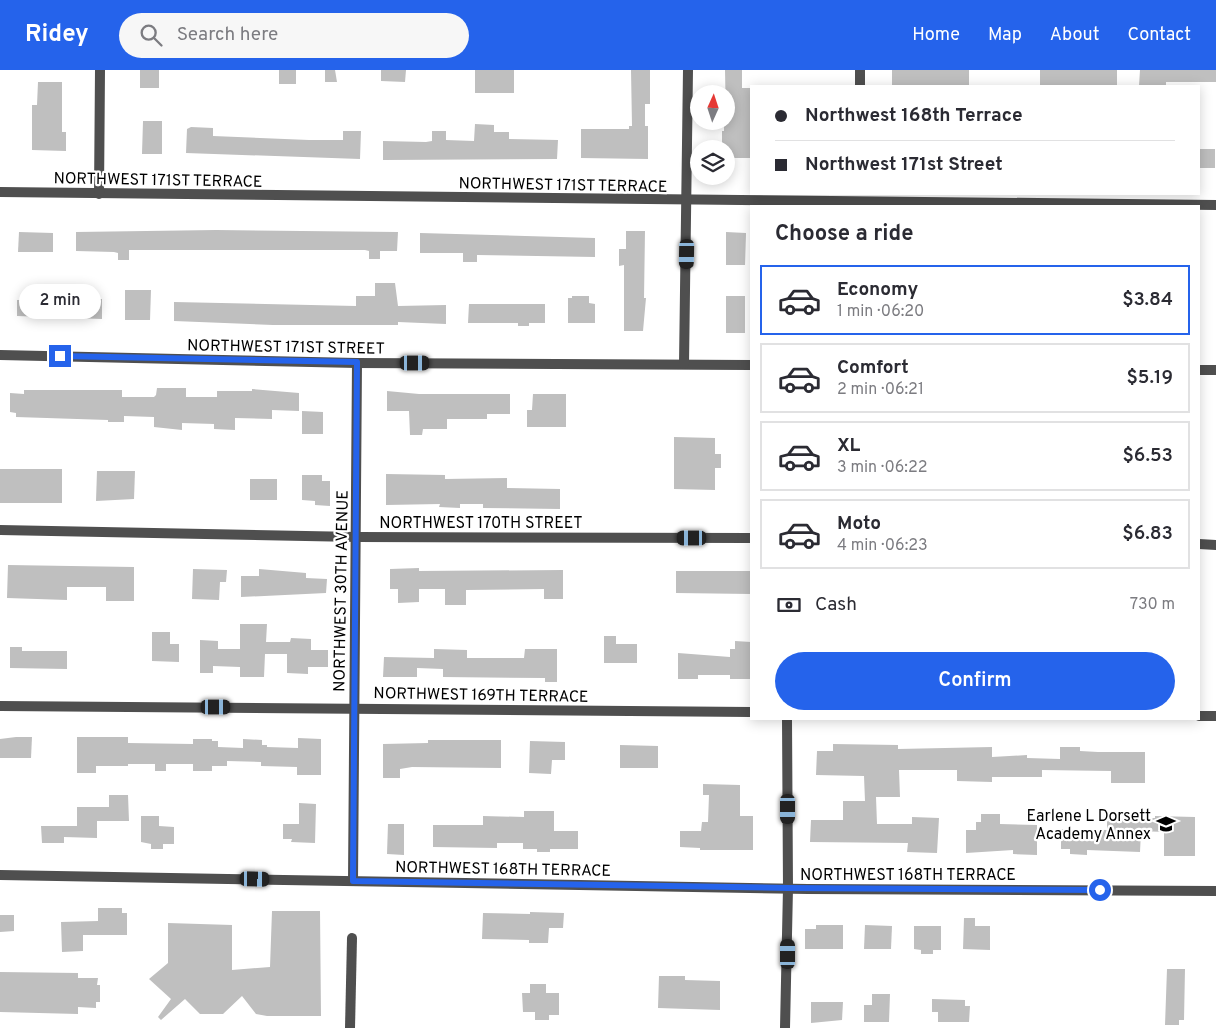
<!DOCTYPE html>
<meta charset="utf-8">
<style>
:root{--surface:#fff;--page:#f7f7f7;--text:#2b2b33;--muted:#7c7c81;--line:#e1e1e2;--accent:#2563eb}
body{margin:0;font-family:Overpass,sans-serif;background:var(--page);color:var(--text);height:100vh;display:flex;flex-direction:column;font-size:19px;white-space:nowrap}
*{box-sizing:border-box;margin:0}
p{font-size:16px;color:var(--muted)}
.icon{flex:none;width:28px;height:28px;fill:none;stroke:currentColor;stroke-width:2;stroke-linecap:round;stroke-linejoin:round}
.map{position:relative;flex:1;overflow:hidden}
.panel{position:absolute;left:750px;top:135px;width:450px;height:515px;display:flex;flex-direction:column;background:var(--surface);border-radius:0px;box-shadow:0 2px 12px #0003}
.panel>*{flex:none}
.guide{position:absolute;left:750px;top:15px;width:450px;height:110px;border-radius:0px;box-shadow:0 2px 12px #0003;display:grid;align-content:center;height:110px;padding:0 25px;background:var(--surface)}
.needle{width:32px;rotate:3deg}
.tools{position:absolute;left:690px;top:15px;display:grid;gap:10px}
.tools a{display:grid;place-items:center;width:45px;height:45px;border-radius:50%;background:var(--surface);box-shadow:0 2px 12px #0003;font-size:25px}
.end{position:absolute;width:22px;height:22px;margin:-11px;border:6px solid #2563eb;background:#fff;box-shadow:0 0 0 2px #fff}
.from{border-radius:50%}
.bubble{position:absolute;height:35px;border-radius:18px;background:var(--surface);box-shadow:0 2px 12px #0003;font-size:16px;font-weight:600;line-height:35px;text-align:center}
.car{position:absolute;width:15px;height:30px;margin:-15px -8px;border-radius:6px;box-shadow:0 0 4px 1px #0007;background:linear-gradient(#222 24%,#8ab4d8 0 40%,#222 0 76%,#8ab4d8 0 86%,#222 0)}
.guide b{display:flex;align-items:center;gap:18px;height:48px;font-size:19px}
.guide b+b{border-top:1px solid var(--line)}
.guide i{width:12px;height:12px;background:var(--text)}
ul{padding:0;list-style:none}
li{display:flex;align-items:center;gap:15px;height:70px;margin:0 10px 8px;padding:0 15px;border:2px solid var(--line);border-radius:0px}
li div{flex:1}
li b{display:block;font-size:19px}
li em{font-style:normal;font-weight:600}
li.active{border-color:var(--accent)}
li>.icon{width:45px;height:45px;stroke-width:1.5}
h2{padding:0 25px;font-size:22px;line-height:60px}
.pay{display:flex;align-items:center;gap:12px;height:55px;padding:0 25px;font-size:19px}
.pay p{margin-inline-start:auto}
.button{display:flex;gap:10px;margin-top:auto;padding:10px 25px}
.button a{flex:1;height:58px;border-radius:30px;background:var(--accent);color:#fff;font-size:20px;font-weight:600;line-height:58px;text-align:center}
header{display:flex;align-items:center;gap:30px;box-sizing:border-box;height:70px;padding:0 25px;background:var(--accent);color:#fff}
header strong{font-size:24px}
nav{display:flex;gap:28px;margin-inline-start:auto;font-size:18px}
.search{width:350px;height:45px;background:var(--page);display:flex;align-items:center;gap:12px;box-sizing:border-box;padding:0 18px;border-radius:28px;color:var(--muted);font-size:19px}
.map>svg:first-child{display:block}
.building{fill:#bfbfbf}
.lines{fill:none;stroke-linecap:round;stroke-linejoin:round}
.street{stroke:#4f4f4f;stroke-width:10}
.route{stroke:#2563eb;stroke-width:6}
.labels{text-anchor:middle;stroke-width:4.5;stroke-linejoin:round;paint-order:stroke}
.street-label{font-size:16px;fill:#000;stroke:#fff}
.poi-label{font-size:16px;fill:#000;stroke:#fff;text-anchor:end}
</style>
<header>
<strong>Ridey</strong>
<div class="search"><svg class="icon" aria-label="search" viewBox="0 0 24 24"><circle cx="10" cy="10" r="6"/><path d="M15 15l6 6"/></svg>Search here</div>
<nav><a>Home</a><a>Map</a><a>About</a><a>Contact</a></nav>
</header>
<div class="map">
<svg width="1216" height="958" viewBox="0 0 1216 958">
<rect width="100%" height="100%" fill="#fff"/>
<g class="building">
<rect x="140" y="0" width="19" height="18"/>
<rect x="279" y="0" width="17" height="14"/>
<path d="M325,0h10l2,12h-12z"/>
<path d="M381,0h25l-1,12 -24,-1z"/>
<rect x="475" y="0" width="39" height="23"/>
<path d="M631,0h19v34h-5v22h3v33l-67,-1v-29h48v-3h3z"/>
<path d="M725,0h17v18h9v70h-25v-9h-4v-18h2v-10h2z"/>
<rect x="892" y="0" width="77" height="16"/>
<rect x="1040" y="0" width="77" height="16"/>
<path d="M1140,0h76v12h-50v4h-27z"/>
<path d="M38,12h24v50h4v19l-34,-1v-45h5z"/>
<path d="M143,51h19v33h-20z"/>
<path d="M475,54l19,1v7h15v7l49,1 -1,19 -174,1v-19l43,1 6,-1v-10h14v9l28,1z"/>
<path d="M191,57l22,1v8l96,4h34v-9h18l-1,28 -174,-6 1,-24z"/>
<rect x="1199" y="79" width="16" height="19"/>
<path d="M216,160l182,2 -1,19h-17v8h-11v-8l-4,-1h-236v10h-11v-7l-4,-1 -38,-1v-19z"/>
<path d="M626,161h19l-1,67h2l-3,33h-19v-66l-5,1v-17h7z"/>
<path d="M19,162l34,1v19h-35z"/>
<path d="M726,162l20,1 -1,32h-19z"/>
<path d="M420,163l175,5v19l-118,-2v7h-14v-9h-43z"/>
<path d="M375,213h20l3,23 48,-1v19l-48,-2v3h-125l-99,-4v-19l182,4v-10h19z"/>
<path d="M125,220h26l-1,30h-25z"/>
<path d="M572,226h17v7l6,1v19h-27v-25h4z"/>
<rect x="726" y="226" width="19" height="37"/>
<path d="M26,227l76,2v20l-85,-3v-16h9z"/>
<path d="M469,234h76v19h-16v3h-11v-3h-50z"/>
<path d="M157,318h29v9h31v-6h35v-2l47,4v18l-27,-1v9l-37,-1v12l-21,-1v-5l-32,-1v7l-28,-3v-10l-30,-1v6h-16v-2l-92,-3v-4l-6,-1v-19l14,1v-4h98v7h32l2,-2z"/>
<path d="M387,321l32,3h91v20h-23v5h-40v10h-24l-1,6h-12l-1,-24h-22z"/>
<path d="M533,324h33v33h-39v-17h5z"/>
<path d="M302,341l21,1v22h-21z"/>
<path d="M674,367l41,1v16h6v14h-6v22l-41,-1z"/>
<rect x="0" y="399" width="62" height="34"/>
<path d="M97,401h38l-1,28 -38,2z"/>
<path d="M386,404l59,1v4l62,-1v10l53,1v20l-77,-1v-4h-23v4l-21,-1 1,-3 -54,1z"/>
<path d="M302,405h20v6h8v25l-15,-1v-4l-13,-1z"/>
<rect x="250" y="409" width="27" height="21"/>
<path d="M8,495l126,2v34h-28v-14h-39v13l-60,-2z"/>
<path d="M419,498v3l144,-1v29h-19v-10l-78,1v15h-21v-16h-26v13l-21,1v-14h-8v-20z"/>
<path d="M193,499l34,1 -1,12h-6l-1,18 -27,-1z"/>
<path d="M259,499l47,4v5l21,1 -1,14 -85,4v-21h18z"/>
<path d="M676,501h75v23l-75,-1z"/>
<path d="M240,554h27l-1,18h24l1,-4 20,1v11h17v17h-20v7l-21,-1v-19h-22l-1,23h-24v-10l-27,-1v7h-13v-33l18,1v8h22z"/>
<path d="M152,562h18v12h9v18l-27,-1z"/>
<path d="M604,566h12v8h21v19h-33z"/>
<path d="M735,571l16,1v37h-21v-4h-32v4h-20v-26l52,4v-8h5z"/>
<path d="M10,577h12v4h45v18l-57,-1z"/>
<path d="M434,579l33,1v8h57l1,-9h32v33h-12v-4l-102,-1v-8l-26,-1v9h-34l1,-20 50,1z"/>
<path d="M16,667h16l-1,21h-31v-19z"/>
<path d="M77,667h51v6l65,1v-5h19v2h6v6l25,1v-9l19,1v5h5v2l31,1v-10l23,1v36h-24v-8l-36,-1v-4l-34,-1v5h-15v5h-19v-7h-27v7h-11v-7h-27v2h-32v7h-19z"/>
<path d="M428,670h73v28l-89,-1 -12,2v9h-17v-34l45,-1z"/>
<path d="M530,671l35,1v18h-13l-1,14 -22,-1z"/>
<path d="M833,674l65,1v4l94,-2v10l35,-2v3l33,1v-12h20v4l18,1h47v31h-34v-12l-69,-1v7h-50v5l-35,-1v-11h-58l1,27h-24l1,27h35v-7l27,1 -2,35 -30,-1 1,-9 -98,-1 1,-22h32v-19h22l-1,-25 -48,-1 1,-24h16z"/>
<path d="M620,675l38,1v22h-38z"/>
<path d="M703,714l37,1v31h13v34h-53v-2l-20,-1v-16h21l1,-9h6l1,-27h-6z"/>
<path d="M109,725h19l1,26h-32v17l-33,-1v6h-22l-1,-17h36v-19h32z"/>
<path d="M299,733l17,1 -1,39 -24,-1 1,-3h-9v-15h16z"/>
<path d="M524,741h30v20h24v18h-28v3h-13v-3h-14v-6h-26v5l-64,-1v-22h50v-9l41,1z"/>
<path d="M981,744h19v10l37,1v30l-24,-1v-4l-47,3v-23h10v-8h5z"/>
<path d="M141,746h18v10l15,1v17h-11v5h-12v-5l-10,-2z"/>
<path d="M1155,746l40,1v39h-31v-24l-23,-1 -1,21 -53,-2v5l-17,-1v-5h-9v-20l46,1v-12h48z"/>
<path d="M388,754h16v31l-17,-1z"/>
<path d="M98,838h24v5h5v22h-44v16l-21,1 -1,-30 37,-1z"/>
<path d="M272,841h48l1,105h-54l-11,-2 -14,-18 -19,18h-23l-15,-15 -24,21 -3,-3 13,-18 -22,-20 19,-16v-40l64,2v45l38,-3z"/>
<path d="M530,842l34,1 -1,15h-14l-1,15h-19v-3l-47,-1 1,-26 47,1z"/>
<path d="M0,845h14v16l-14,1z"/>
<path d="M964,848h11v8h15v24l-27,-1z"/>
<path d="M816,855h27v24h-38v-20h11z"/>
<path d="M865,855l27,1 -1,23h-27z"/>
<path d="M914,856h27v24h-8v4h-12v-4l-7,-1z"/>
<path d="M1167,899h18l-1,51h-5v5h-14z"/>
<path d="M0,902l78,1v5h20l-1,7h3v17h-4v6l-18,-1v7l-78,-2z"/>
<path d="M659,906h26v4l35,1v29l-62,-2z"/>
<path d="M530,914h16v9h13v22h-10v5h-14v-8h-12l-1,-19h8z"/>
<path d="M872,924h18l-1,28h-25v-17h8z"/>
<path d="M932,929l33,1v6h5l-1,16h-31v-10h-6z"/>
<path d="M811,932h32l-1,18 -31,3z"/>
</g>
<g class="lines">
<g class="street">
<path d="M860,16v-16"/>
<path d="M0,122l1216,13"/>
<path d="M99,124l1,-124"/>
<path d="M0,285l357,8 394,2"/>
<path d="M684,294l4,-294"/>
<path d="M1199,300h17"/>
<path d="M0,460l357,7 394,1"/>
<path d="M1199,474l17,1"/>
<path d="M0,636l751,6"/>
<path d="M1199,646h17"/>
<path d="M0,805l808,14 408,2"/>
<path d="M353,811l4,-518"/>
<path d="M350,958l2,-90"/>
<path d="M785,958l3,-140 -1,-169"/>
</g>
</g>
<g class="lines">
<path class="route" d="M60,286l297,6 -4,519 435,7 312,2"/>
</g>
<defs>
<g id="school-bare" transform="scale(1.5)"><path d="M0-5L7-2L0 1L-7-2ZM-4 1L0 2.5L4 1V4Q0 6-4 4Z" fill="#000" stroke="#fff" stroke-width="2.5" paint-order="stroke"/></g>
</defs>
<g fill-rule="evenodd">
<use href="#school-bare" x="1166" y="754"/>
</g>
<g class="labels">
<g class="street-label">
<text transform="translate(158 109) rotate(1)" y="6">NORTHWEST 171ST TERRACE</text>
<text transform="translate(563 114) rotate(1)" y="6">NORTHWEST 171ST TERRACE</text>
<text transform="translate(286 276) rotate(1)" y="6">NORTHWEST 171ST STREET</text>
<text x="481" y="458">NORTHWEST 170TH STREET</text>
<text transform="translate(340 521) rotate(-89)" y="6">NORTHWEST 30TH AVENUE</text>
<text transform="translate(481 624) rotate(1)" y="6">NORTHWEST 169TH TERRACE</text>
<text transform="translate(503 798) rotate(1)" y="6">NORTHWEST 168TH TERRACE</text>
<text x="908" y="810">NORTHWEST 168TH TERRACE</text>
</g>
<g class="poi-label">
<text x="1151" y="751">Earlene L Dorsett<tspan x="1151" dy="18">Academy Annex</tspan></text>
</g>
</g>
</svg>
<div class="tools">
<a><svg class="needle" viewBox="-14 -14 28 28"><path d="M0-13l5 13h-10z" fill="#e53935"/><path d="M0 13l5-13h-10z" fill="#7c7c81"/></svg></a>
<a><svg class="icon" aria-label="layers" viewBox="0 0 24 24"><path d="M12 4l9 5-9 5-9-5zM3 14l9 5 9-5"/></svg></a>
</div>
<i class="end from" style="left:1100px;top:820px"></i>
<i class="end" style="left:60px;top:286px"></i>
<div class="bubble" style="left:19px;top:214px;width:82px">2 min</div>
<i class="car" style="left:687px;top:184px;rotate:181deg"></i>
<i class="car" style="left:415px;top:293px;rotate:90deg"></i>
<i class="car" style="left:692px;top:468px;rotate:270deg"></i>
<i class="car" style="left:216px;top:637px;rotate:90deg"></i>
<i class="car" style="left:788px;top:739px;rotate:180deg"></i>
<i class="car" style="left:255px;top:809px;rotate:91deg"></i>
<i class="car" style="left:788px;top:884px;rotate:0deg"></i>
<div class="guide">
<b><i class="from"></i>Northwest 168th Terrace</b>
<b><i></i>Northwest 171st Street</b>
</div>
<section class="panel">
<h2>Choose a ride</h2>
<ul>
<li class="active"><svg class="icon" aria-label="car" viewBox="0 0 24 24"><path d="M5 17H2v-5l4-1 3-4h7l3 4 3 1v5h-3M9 17h6M6 11h13"/><circle cx="7" cy="17" r="2"/><circle cx="17" cy="17" r="2"/></svg><div><b>Economy</b><p>1 min · 06:20</p></div><em>$3.84</em></li>
<li><svg class="icon" aria-label="car" viewBox="0 0 24 24"><path d="M5 17H2v-5l4-1 3-4h7l3 4 3 1v5h-3M9 17h6M6 11h13"/><circle cx="7" cy="17" r="2"/><circle cx="17" cy="17" r="2"/></svg><div><b>Comfort</b><p>2 min · 06:21</p></div><em>$5.19</em></li>
<li><svg class="icon" aria-label="car" viewBox="0 0 24 24"><path d="M5 17H2v-5l4-1 3-4h7l3 4 3 1v5h-3M9 17h6M6 11h13"/><circle cx="7" cy="17" r="2"/><circle cx="17" cy="17" r="2"/></svg><div><b>XL</b><p>3 min · 06:22</p></div><em>$6.53</em></li>
<li><svg class="icon" aria-label="car" viewBox="0 0 24 24"><path d="M5 17H2v-5l4-1 3-4h7l3 4 3 1v5h-3M9 17h6M6 11h13"/><circle cx="7" cy="17" r="2"/><circle cx="17" cy="17" r="2"/></svg><div><b>Moto</b><p>4 min · 06:23</p></div><em>$6.83</em></li>
</ul>
<div class="pay"><svg class="icon" aria-label="cash" viewBox="0 0 24 24"><path d="M3 7h18v10H3z"/><circle cx="12" cy="12" r="2"/></svg>Cash<p>730 m</p></div>
<div class="button"><a>Confirm</a></div>
</section>
</div>
